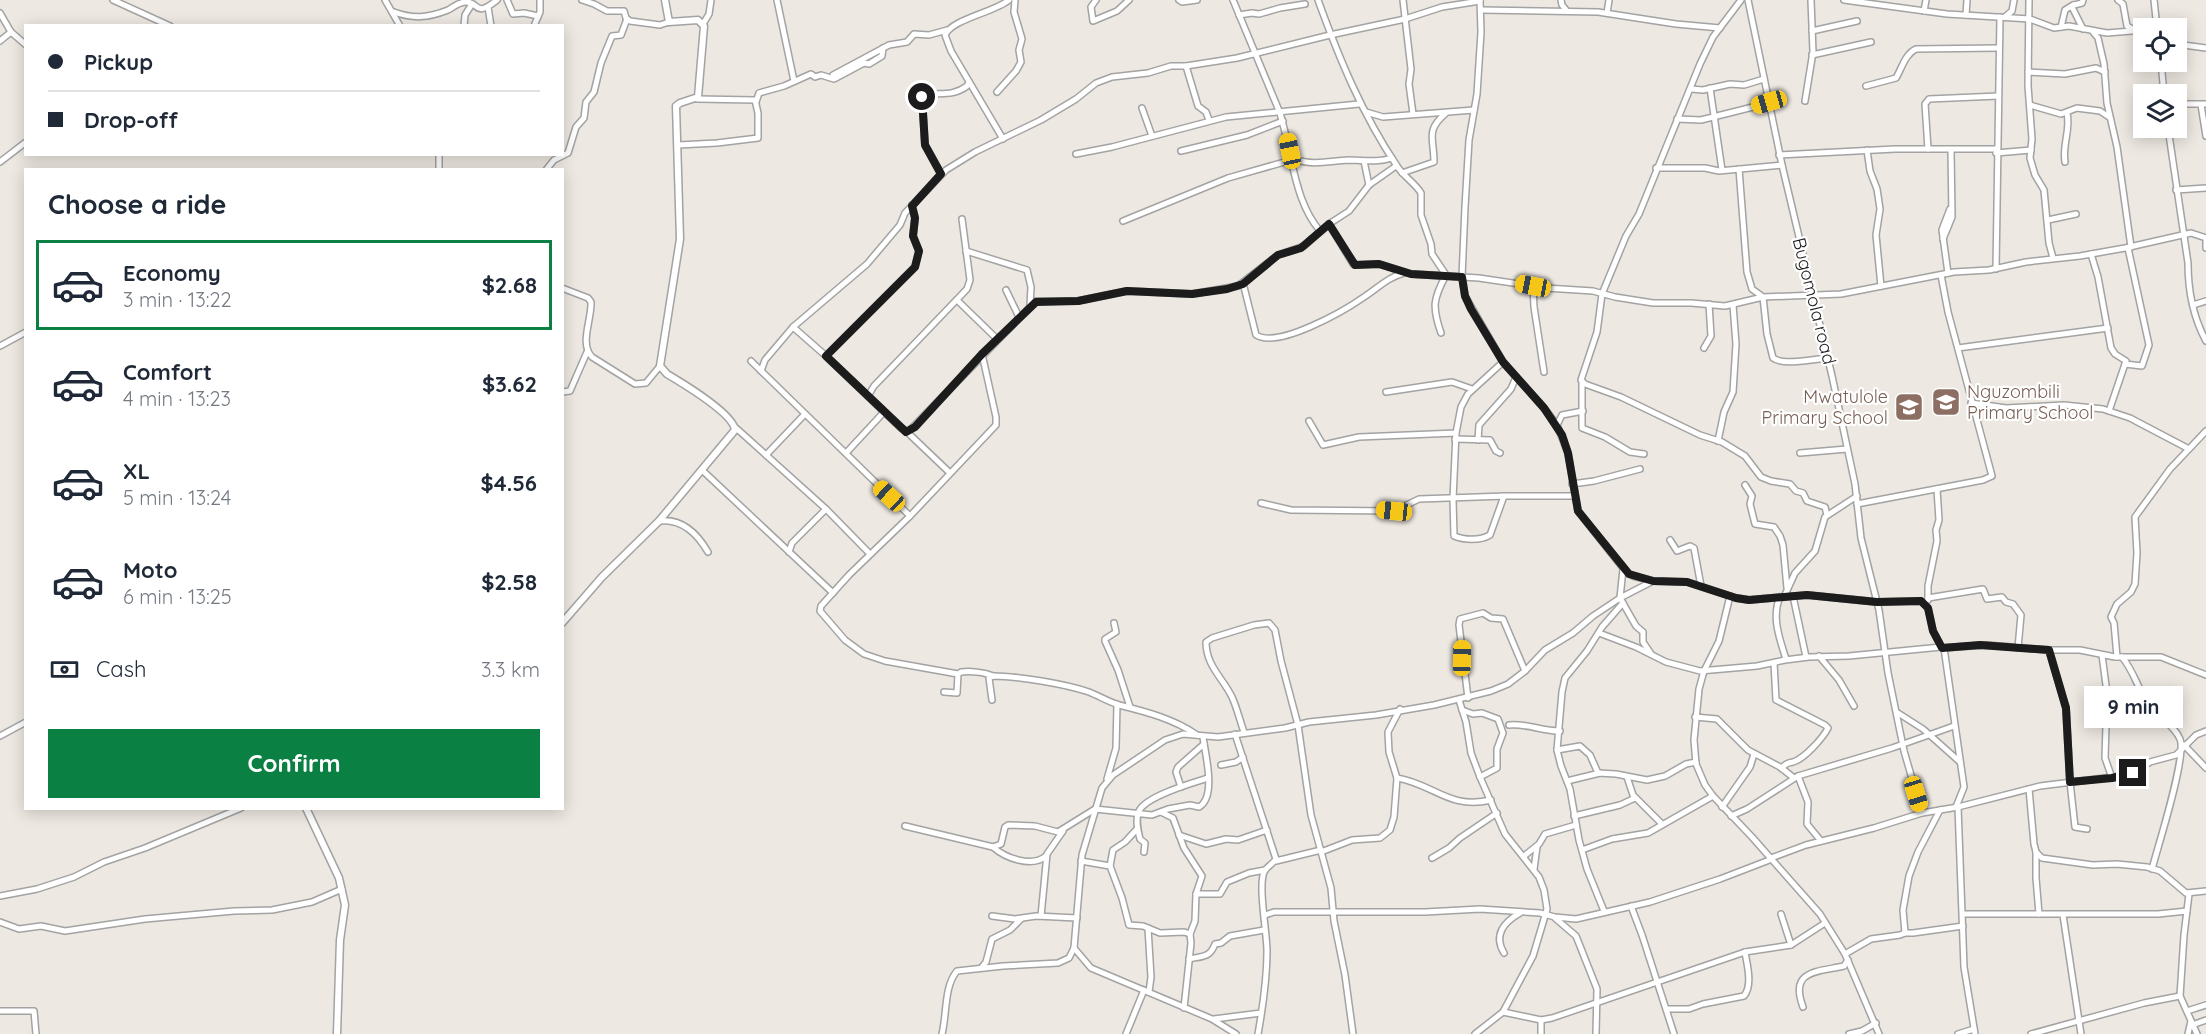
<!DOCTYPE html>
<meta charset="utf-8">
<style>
:root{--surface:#fff;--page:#f6f6f7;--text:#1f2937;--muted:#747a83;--line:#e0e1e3;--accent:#0b8043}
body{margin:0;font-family:Quicksand,sans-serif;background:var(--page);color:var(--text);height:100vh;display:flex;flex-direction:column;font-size:22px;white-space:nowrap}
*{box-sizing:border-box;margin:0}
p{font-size:20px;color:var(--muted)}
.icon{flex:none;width:33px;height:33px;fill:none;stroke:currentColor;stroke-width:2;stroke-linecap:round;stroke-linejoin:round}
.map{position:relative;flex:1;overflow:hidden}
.sheet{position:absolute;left:24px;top:168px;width:540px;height:642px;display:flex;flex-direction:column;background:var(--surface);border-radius:0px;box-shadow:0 3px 15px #0003}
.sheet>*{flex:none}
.guide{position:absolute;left:24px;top:24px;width:540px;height:132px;border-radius:0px;box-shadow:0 3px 15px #0003;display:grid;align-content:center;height:132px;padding:0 24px;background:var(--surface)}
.fabs{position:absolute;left:2133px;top:18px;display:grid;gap:12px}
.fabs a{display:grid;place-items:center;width:54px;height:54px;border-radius:0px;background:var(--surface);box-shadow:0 3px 15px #0003;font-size:30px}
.end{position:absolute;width:27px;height:27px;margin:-14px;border:8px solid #1c1c1c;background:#fff;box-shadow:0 0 0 3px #fff}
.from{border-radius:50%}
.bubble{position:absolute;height:42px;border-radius:0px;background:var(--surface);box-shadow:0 3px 15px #0003;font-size:20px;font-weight:700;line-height:42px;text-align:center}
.car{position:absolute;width:18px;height:36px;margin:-18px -9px;border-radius:8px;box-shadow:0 0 4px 2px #0007;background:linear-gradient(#f5c518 24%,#345 0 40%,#f5c518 0 76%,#345 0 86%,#f5c518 0)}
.guide b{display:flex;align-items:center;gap:21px;height:57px;font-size:22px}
.guide b+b{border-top:2px solid var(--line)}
.guide i{width:15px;height:15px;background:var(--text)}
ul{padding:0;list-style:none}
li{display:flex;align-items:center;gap:18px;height:90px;margin:0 12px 9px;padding:0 12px;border:3px solid transparent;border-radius:0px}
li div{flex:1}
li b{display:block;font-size:22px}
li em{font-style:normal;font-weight:700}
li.selected{border-color:var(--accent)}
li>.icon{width:54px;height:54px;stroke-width:1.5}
h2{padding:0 24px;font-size:27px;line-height:72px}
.pay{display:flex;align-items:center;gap:15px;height:66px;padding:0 24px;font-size:22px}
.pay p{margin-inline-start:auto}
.action{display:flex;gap:12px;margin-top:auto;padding:12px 24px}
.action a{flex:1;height:69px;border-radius:0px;background:var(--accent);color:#fff;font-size:24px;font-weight:700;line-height:69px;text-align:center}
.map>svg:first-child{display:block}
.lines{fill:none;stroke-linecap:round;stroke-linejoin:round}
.minor-casing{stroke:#a3a3a3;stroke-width:8}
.tertiary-casing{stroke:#a3a3a3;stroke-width:9}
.minor{stroke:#fff;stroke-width:5}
.tertiary{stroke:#fff;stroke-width:6}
.route{stroke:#1c1c1c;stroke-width:8}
.labels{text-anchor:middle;stroke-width:4.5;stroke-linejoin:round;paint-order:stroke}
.street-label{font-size:18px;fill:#1c1c1c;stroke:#fff}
.education-label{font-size:18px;fill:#785e54;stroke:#fff;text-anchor:start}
</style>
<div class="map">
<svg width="2206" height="1034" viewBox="0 0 2206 1034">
<rect width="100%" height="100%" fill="#ede8e1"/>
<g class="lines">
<g class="minor-casing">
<g id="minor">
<path d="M113,0l57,26"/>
<path d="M385,0l15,26"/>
<path d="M507,0l6,14 11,-1 14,3"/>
<path d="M582,0l12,4 13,7h17l2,7 4,3 30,4 9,-3"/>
<path d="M777,0l17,81"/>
<path d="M1096,0l-5,7 2,14 24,-10 12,-11"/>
<path d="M1179,0l3,2 15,-2"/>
<path d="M1233,0l47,113 10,38 5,8c17,7 35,2 53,1 15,0 29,3 44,-2"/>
<path d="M1318,0c21,58 44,114 79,166 6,10 18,17 24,27v22l10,29 1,10 14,21c-13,24 -14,32 -5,58"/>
<path d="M1403,0l8,69 -2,15 4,30"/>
<path d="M1480,0l1,32 -4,62 -8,46 -4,67 -3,70 3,19 38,66 41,46 13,17 11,28 10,58 49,62 6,3 20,5 34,1 49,16 13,2 58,-5 70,7 44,-1 7,7 5,23 9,17 44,-3 63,5h31l35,7h46l45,18"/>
<path d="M1561,0l1,5 5,6"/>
<path d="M1741,0l-28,37 -13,27 -61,150 -13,22 -24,58 -5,38 -16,48 4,4 36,13 79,38 22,7 23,14 16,21 10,4 19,3 6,7 7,2 4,8 18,6 2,8"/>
<path d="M1748,0l34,165 50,211 23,108 6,54 18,72 9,63 16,78 18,62"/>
<path d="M1844,0l103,14 83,5 24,9 15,-2 38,7 37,-3"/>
<path d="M2029,0l-1,86 4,53 -2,19 5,17 9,15 5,53 4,15"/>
<path d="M2083,0l-1,3 -8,2 -2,2 11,22"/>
<path d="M2118,0l5,4 4,22 7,4"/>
<path d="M2154,0l3,28"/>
<path d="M488,7l3,19"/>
<path d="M1481,10l117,2 78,12 44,4"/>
<path d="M1924,11l2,-11"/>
<path d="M394,12c19,7 34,6 54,-2 6,-3 9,-7 17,-8 15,-1 8,17 32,-2"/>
<path d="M0,13l11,19 15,13"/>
<path d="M1607,13l2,-13"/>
<path d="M1239,15l13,-2 7,1 21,-6 25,-4"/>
<path d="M1966,15l1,-15"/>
<path d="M2006,16l6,-5 2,-11"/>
<path d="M703,24l6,-10 2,-14"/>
<path d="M464,26l1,-11 7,-11"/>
<path d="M534,26l6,-14v-12"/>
<path d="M2061,27l4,-17 8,-5"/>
<path d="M1812,31l45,-10"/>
<path d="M2093,32l5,6 6,26 3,39 10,44 14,100"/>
<path d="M0,41l11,-9"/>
<path d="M2176,44l30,4"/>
<path d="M1812,55l59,-13"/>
<path d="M2161,62l3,32"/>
<path d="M1186,66l12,40 8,6 3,8"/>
<path d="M2028,72l37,2 31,-6 9,4"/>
<path d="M833,75l56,-30 18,-3 7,-8 15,1 18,-5"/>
<path d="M1866,86l30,-8c6,-10 9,-24 20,-29l82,-1"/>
<path d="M1710,88l12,82"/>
<path d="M1691,89l12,1 27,-6 14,1 20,-6"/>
<path d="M997,92l19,-21 5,-9 -2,-12 3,-11 -8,-27 1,-12"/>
<path d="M1805,101l8,-49 -2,-52"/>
<path d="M756,102l3,-9 25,-7 27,-12 4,3 6,-2 13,4 30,-16 5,1 13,-8 1,-8"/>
<path d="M2176,104h30"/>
<path d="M2030,105l31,9 16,-6 23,3 9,6"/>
<path d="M2201,105l5,31"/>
<path d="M1142,108l10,28"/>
<path d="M1366,112l17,5 91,-7"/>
<path d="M1677,119l24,1 68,-17"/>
<path d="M2168,128l20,135c0,27 5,54 18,78"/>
<path d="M1003,139l-52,-88 -6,-16c7,-16 50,-23 64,-35"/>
<path d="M678,145l39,-2 41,-5v-25l-3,-13 -58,-1"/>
<path d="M1928,149l-3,-45 4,-5 69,-3"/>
<path d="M1867,150l3,21 7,18 3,20 -4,26 5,51"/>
<path d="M1181,151l66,-16 36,-14"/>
<path d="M1996,153l35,-3"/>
<path d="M439,154v16"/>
<path d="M1076,154l36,-7 114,-30 133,-13"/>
<path d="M1779,155l116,-6h101"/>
<path d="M1291,160c6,26 12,51 29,71"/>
<path d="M1364,161l5,24"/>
<path d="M0,162l26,-20"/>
<path d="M2065,162c-3,-18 6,-32 2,-49"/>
<path d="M1656,168h49l14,3 63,-6"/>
<path d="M1739,169l8,103 5,17 11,8 4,37 6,24c11,8 42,1 55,0"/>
<path d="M546,170l8,-10 14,-7 8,-26 8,-9 2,-16 8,-10 7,-29 11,-27 9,-1 6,-16"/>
<path d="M1402,173l32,-11c0,-24 -9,-31 12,-49"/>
<path d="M941,174l-16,-29 -3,-48c12,-7 28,2 45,-11l2,-4"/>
<path d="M2176,190l30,-2"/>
<path d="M2048,220l28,-6"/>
<path d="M1123,221l105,-43 67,-19"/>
<path d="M1329,224l24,40 4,1 22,-1 32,10 68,4 67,10 47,3 22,6 38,6h38l34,3 38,-9 78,-3 113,-22 35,-2 37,-8 54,-6 45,-8 66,-15 15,5v10"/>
<path d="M1943,239l9,-22 -1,-67"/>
<path d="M966,251l61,19 4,17 -1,18"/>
<path d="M2091,254l7,23 13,71 4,6 11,7 -17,50"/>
<path d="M1996,269l4,-252"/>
<path d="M1948,273l-6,-43 8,-21"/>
<path d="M1243,283l13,52c22,14 88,-24 108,-38 14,-9 24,-20 40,-24"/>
<path d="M1533,286l1,21 10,65"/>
<path d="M562,288l26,10 3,4c1,17 -12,42 1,55l43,27 11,-1 14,-17"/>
<path d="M1006,290l13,27"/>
<path d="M957,300l40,39"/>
<path d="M2193,305l13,-4"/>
<path d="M793,327l33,29 75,72 5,3h3l127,-130h42l49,-10 65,3 46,-8 40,-31 26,-9 25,-22 20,-13 20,-26 27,-19"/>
<path d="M0,346l26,-14"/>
<path d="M1704,348l7,-12 -2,-32"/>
<path d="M1958,348l150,-20"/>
<path d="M826,356l89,-89 4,-16 -6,-15 2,-18 -3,-13"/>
<path d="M751,361l159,155"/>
<path d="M2125,364l17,2 7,-21 -21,-97"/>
<path d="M761,371l4,-11 28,-33 74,-63 33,-39 5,-12 41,-43 29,-18 66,-32 35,-21 20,-16 16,-6 36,-4 23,-7h15l51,-8 93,-23 75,-16 37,-12 38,-6"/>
<path d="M1582,383v45l23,9 25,15 14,2"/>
<path d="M562,392l8,-1 17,-39"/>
<path d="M1386,392l66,-10 20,7"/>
<path d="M868,396l6,-10 93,-97 3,-9 -8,-61"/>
<path d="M1971,403l35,5 58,-3 39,4 27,9 59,31"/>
<path d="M1309,421l14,24 36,-8 97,-4 5,-26 7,-13 35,-32"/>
<path d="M1557,425l5,-10 21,-4"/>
<path d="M736,428l90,81 44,45"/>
<path d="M906,431l44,42"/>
<path d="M1456,433l-3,66 1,37c10,4 26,5 36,-1l14,-39"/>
<path d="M1455,439l35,1 6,11 4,2"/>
<path d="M1478,440l1,-15 32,-36 5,-12"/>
<path d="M1718,441l6,-29 9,-20 3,-48 -3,-39"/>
<path d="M846,453l38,-41"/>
<path d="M1800,453l47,-4"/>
<path d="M766,455l39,-41"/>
<path d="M702,470l131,123"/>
<path d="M1572,484l22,-3 46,-12"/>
<path d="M1745,485l7,11 -2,8 5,20 19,3 6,9 3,9 4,43"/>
<path d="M1261,503l30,7 103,1 25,-12 87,-3h68"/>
<path d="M1857,504l126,-24 9,-4 -44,-164 -7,-37"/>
<path d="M659,521c23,-3 38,12 49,31"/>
<path d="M1670,540l7,11 13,-5 4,2 7,38"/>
<path d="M789,552l3,-9 34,-34"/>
<path d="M1623,569l-3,29 16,28 7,6v10l8,12"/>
<path d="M1730,596l-11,45 -15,30 -5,18 -5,51 2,24 9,21 8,11 39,41 68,77 25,40 34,80"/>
<path d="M1793,596l13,61"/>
<path d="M1780,597c-9,20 0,43 6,62"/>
<path d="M1784,597l11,-24 20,-22 10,-34 32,-21"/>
<path d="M1928,598l55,-9 4,10 15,-2 4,5 7,2 8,11 -3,33"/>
<path d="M1928,600v-14l9,-45 -1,-11 3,-10 -2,-31"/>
<path d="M1114,623l2,9 -11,7v2l13,29 12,37"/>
<path d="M1599,633l37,14 30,15 34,9 57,-5 28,-6 24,-3 40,-1 92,-9"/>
<path d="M1944,648l20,139 -8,20"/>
<path d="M2049,650l17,58 4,74"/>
<path d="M2102,655l5,38 -2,65 7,20"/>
<path d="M1819,656l20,24 15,26"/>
<path d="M2117,657l-3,-34 -3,-6 6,-13 14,-12 4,-8 2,-31 -2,-36 35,-48 36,-38"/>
<path d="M2122,657c12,14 16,33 27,48 9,11 25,20 31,34 7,17 -22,107 -28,130"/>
<path d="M1774,663l2,37 49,25 3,3c-5,10 -24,31 -35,34 -6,1 -7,2 -12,6"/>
<path d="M958,674l-73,-13 -21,-7 -19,-14 -25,-29 1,-5 28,-31 61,-59 86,-91v-8l-14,-63"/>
<path d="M944,692l13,1 1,-19 3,-2c9,-1 23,0 32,4"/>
<path d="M1468,698l-9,-73 1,-6 23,-6 8,5 12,1 22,52"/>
<path d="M992,700l-3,-22 4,-2c25,0 72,8 96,16 10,4 20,10 30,13 28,7 55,14 78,30"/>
<path d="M1459,700l7,22 5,31 9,24 25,57 34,43 5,13 3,19 -14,47 -30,56 -28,22"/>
<path d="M1462,710l11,4 9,-1 16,6 5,14 -6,16v19l-17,9"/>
<path d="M1898,713l25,16 37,33"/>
<path d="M1695,717l22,2 31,31 32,17 14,11"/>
<path d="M1509,725c16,-2 33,6 51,6"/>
<path d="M1244,732c-4,-11 -7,-24 -12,-35 -9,-19 -26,-31 -26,-55l6,-4 42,-13 15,-2 6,7 6,31 17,64 13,90 20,73 3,33 11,54 8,59"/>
<path d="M1235,734l41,125c-3,5 -10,8 -12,13 -6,15 3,61 3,79 0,28 -4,55 -9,83"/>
<path d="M0,736l26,-14"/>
<path d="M2184,745l22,23"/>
<path d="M1557,750l23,-4 10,9 8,18 18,1 31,6 18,-4 21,-12 10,-2"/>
<path d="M1221,765l15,-3 7,-5"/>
<path d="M1798,776l10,26 -1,22 14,17"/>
<path d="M1627,777l6,18 29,29"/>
<path d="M1397,778c37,6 52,32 94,22"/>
<path d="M1107,779l9,-31 1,-44"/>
<path d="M1567,781l33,-8"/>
<path d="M2070,782l5,45 12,2"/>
<path d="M1181,787l-5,-15 2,-5 26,-23"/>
<path d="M2029,789l5,55 2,8 6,6 51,7 24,-1 30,3 13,4 26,22 20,-2"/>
<path d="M1722,807l28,-40 4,-13"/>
<path d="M1958,807l6,160 11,67"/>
<path d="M1161,812l12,6 11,30 18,28 -6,18 -1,27 -5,13"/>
<path d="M1574,816l46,-11 15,-7"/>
<path d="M1731,816l16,-7 51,-33 94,-28 62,-22"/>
<path d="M905,826l88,21 8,-3 4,-17 3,-2 27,1 23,6 37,-23 57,6 16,-6 22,-4 9,2c18,-10 6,-54 4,-70"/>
<path d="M1179,835l27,9 20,-5 12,1 29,-10"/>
<path d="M993,847c12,11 39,21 53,9"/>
<path d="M1582,850l30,-11 36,-6 65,-37"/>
<path d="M1144,852l1,-9 -5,-4c-2,-8 -5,-19 -1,-28 7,-15 53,-28 69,-33"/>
<path d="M1321,852l31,-12 28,-2 10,-8 4,-13 3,-39 -8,-26 -1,-20 12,-23"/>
<path d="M2036,852v26l3,36"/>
<path d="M1524,856l15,-12 6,-10 31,-9"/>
<path d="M1432,858l17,-10 11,-10 37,-25"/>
<path d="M1771,858l35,-13 68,-17 48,-15 36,-6 82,-21 89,-11 21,-13 26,-7 20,-20 10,-4"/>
<path d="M1081,861l29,5 12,32 7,27 14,1 17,7 24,-1 6,2 1,9 -7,65"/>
<path d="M1276,861l45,-11"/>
<path d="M1110,866l3,-16 12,-8 12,-13"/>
<path d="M1534,869l3,-22"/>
<path d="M1196,894h24l7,-12 22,-9 16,-3"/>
<path d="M2189,894l-5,41 -4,61 17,38"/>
<path d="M0,896l37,-7 37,-12 30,-15 41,-14 96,-40"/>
<path d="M1631,906l11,29 32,99"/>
<path d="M1604,911l-17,-42 -8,-29 -9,-51 -9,-23 -4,-16 5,-58 3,-14 22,-27 15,-24 21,-24"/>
<path d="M1781,914l10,31"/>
<path d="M1963,914h195l29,-3"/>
<path d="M1265,915l9,-3h151l55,-3 60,4 15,4 21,2 74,-17 70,-23 52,-20"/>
<path d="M2063,915l18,119"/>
<path d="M992,916l23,3 21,-3 41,2"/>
<path d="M1041,916l6,-62 16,-23"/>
<path d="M1555,918l21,18 21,53 -1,45"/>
<path d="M0,922l19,7 22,-3 24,5 80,-12 89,-8 38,-1 40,-8 30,-13"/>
<path d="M1148,928l3,49 -2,15"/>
<path d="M1905,933h8l50,-7"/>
<path d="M1074,948l17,20 121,51 24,15"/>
<path d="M1504,953c-11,-18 0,-31 16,-40"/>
<path d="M1845,954l26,-15 29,-4 5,-2 -2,-23 6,-34 9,-24 22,-42"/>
<path d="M1189,959c13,-3 21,-1 26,-15l6,-1 9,-7 34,-6"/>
<path d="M982,967l4,-5 6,-23 18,-9 11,-11"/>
<path d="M1803,1007c-14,-37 14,-35 41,-41l4,-6"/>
<path d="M1667,1009h22l14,-5 41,-8c9,-11 3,-31 1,-44"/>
<path d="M0,1011h34l2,23"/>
<path d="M2187,1011l19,-6"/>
<path d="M1503,1012l38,8 11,-2 193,-66 46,-7 34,-22"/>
<path d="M1214,1019l47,-6"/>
<path d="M1541,1020v14"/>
<path d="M2192,1025l14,-5"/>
<path d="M942,1034c5,-20 2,-48 15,-63l46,-5 55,-3 11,-5 5,-10 8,-93 20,-67 11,-13 52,-35 18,-6 35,3 67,-9 24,-6 67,-7 58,-10 57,-14 17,-7 17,-13 20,-21 28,-17 20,-17 27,-18 33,-17"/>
<path d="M1126,1034l18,-44"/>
<path d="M1849,1034l13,-3 14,-8"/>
<path d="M1958,1034l16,-5"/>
<path d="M2031,1034l113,-31 36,-7"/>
<path d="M2188,1034l3,-13"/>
</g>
</g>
<g class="tertiary-casing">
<g id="tertiary">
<path d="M562,623l40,-46 57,-56 76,-91c-2,-17 -53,-47 -68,-56l-7,-8 20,-127 -4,-133 4,-3 18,-6 6,-71 -6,-6 -29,2 -4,-22"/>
<path d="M306,808l33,70 6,27 -5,35 -3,94"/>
</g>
</g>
<use href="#minor" class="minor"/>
<use href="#tertiary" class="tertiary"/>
</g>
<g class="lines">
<path class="route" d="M922,97l3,48 16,29 -29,32 3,12 -2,18 6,15 -4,16 -89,89 80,76 9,-5 67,-73 54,-52 42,-1 49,-10 65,3 35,-5 16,-5 35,-29 23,-7 28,-24 26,41 24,-1 32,10 51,3 3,19 6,13 32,53 41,46 18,27 6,18 10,58 51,63 24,7 34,1 49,16 13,2 58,-5 70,7 44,-1 7,7 5,23 9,17 38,-3 69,5 17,58 4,74 42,-4 21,-5"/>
</g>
<defs>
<g id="school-square" transform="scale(1.5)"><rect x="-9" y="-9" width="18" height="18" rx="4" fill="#8d6e63" stroke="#fff"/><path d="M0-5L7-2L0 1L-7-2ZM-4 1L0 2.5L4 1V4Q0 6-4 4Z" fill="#fff"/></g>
</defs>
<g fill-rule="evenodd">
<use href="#school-square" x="1946" y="402"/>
<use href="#school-square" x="1909" y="407"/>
</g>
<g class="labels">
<g class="street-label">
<text transform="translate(1814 301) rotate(76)" y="6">Bugomola road</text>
</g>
<g class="education-label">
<text x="1967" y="398">Nguzombili<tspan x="1967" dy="21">Primary School</tspan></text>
<text x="1888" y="403" text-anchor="end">Mwatulole<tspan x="1888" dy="21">Primary School</tspan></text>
</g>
</g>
</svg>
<div class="fabs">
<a><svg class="icon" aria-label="locate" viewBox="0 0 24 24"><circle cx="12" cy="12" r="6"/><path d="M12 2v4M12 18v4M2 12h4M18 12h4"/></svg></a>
<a><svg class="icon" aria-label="layers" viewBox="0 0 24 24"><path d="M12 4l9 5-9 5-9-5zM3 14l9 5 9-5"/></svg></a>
</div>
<i class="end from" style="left:922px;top:97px"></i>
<i class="end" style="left:2133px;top:773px"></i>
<div class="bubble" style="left:2084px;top:686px;width:99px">9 min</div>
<i class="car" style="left:1769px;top:102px;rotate:254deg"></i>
<i class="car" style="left:1290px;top:151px;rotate:348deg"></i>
<i class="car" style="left:1533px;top:286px;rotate:281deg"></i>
<i class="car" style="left:889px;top:496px;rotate:313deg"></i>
<i class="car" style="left:1394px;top:511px;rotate:276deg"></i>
<i class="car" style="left:1462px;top:658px;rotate:1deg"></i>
<i class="car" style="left:1916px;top:794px;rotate:163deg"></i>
<div class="guide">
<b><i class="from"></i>Pickup</b>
<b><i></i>Drop-off</b>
</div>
<section class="sheet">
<h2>Choose a ride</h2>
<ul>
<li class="selected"><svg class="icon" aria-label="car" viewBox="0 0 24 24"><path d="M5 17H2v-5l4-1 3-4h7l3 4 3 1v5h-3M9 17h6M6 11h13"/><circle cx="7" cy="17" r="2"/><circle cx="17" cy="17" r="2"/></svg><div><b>Economy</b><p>3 min · 13:22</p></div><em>$2.68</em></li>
<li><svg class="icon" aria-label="car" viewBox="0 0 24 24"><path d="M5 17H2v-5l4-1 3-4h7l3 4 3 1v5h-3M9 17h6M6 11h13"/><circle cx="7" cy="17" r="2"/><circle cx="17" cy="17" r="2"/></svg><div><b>Comfort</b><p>4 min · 13:23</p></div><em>$3.62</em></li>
<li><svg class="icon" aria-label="car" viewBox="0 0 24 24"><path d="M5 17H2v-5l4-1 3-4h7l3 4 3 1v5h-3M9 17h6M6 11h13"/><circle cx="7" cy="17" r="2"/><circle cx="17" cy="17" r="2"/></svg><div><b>XL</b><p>5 min · 13:24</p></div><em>$4.56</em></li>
<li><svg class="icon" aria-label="car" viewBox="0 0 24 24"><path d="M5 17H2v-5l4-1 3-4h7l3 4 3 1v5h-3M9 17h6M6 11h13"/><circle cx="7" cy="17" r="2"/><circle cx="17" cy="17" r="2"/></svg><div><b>Moto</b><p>6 min · 13:25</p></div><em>$2.58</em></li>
</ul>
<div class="pay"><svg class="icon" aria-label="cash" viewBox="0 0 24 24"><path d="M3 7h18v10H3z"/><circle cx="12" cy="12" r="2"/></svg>Cash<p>3.3 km</p></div>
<div class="action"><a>Confirm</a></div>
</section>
</div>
